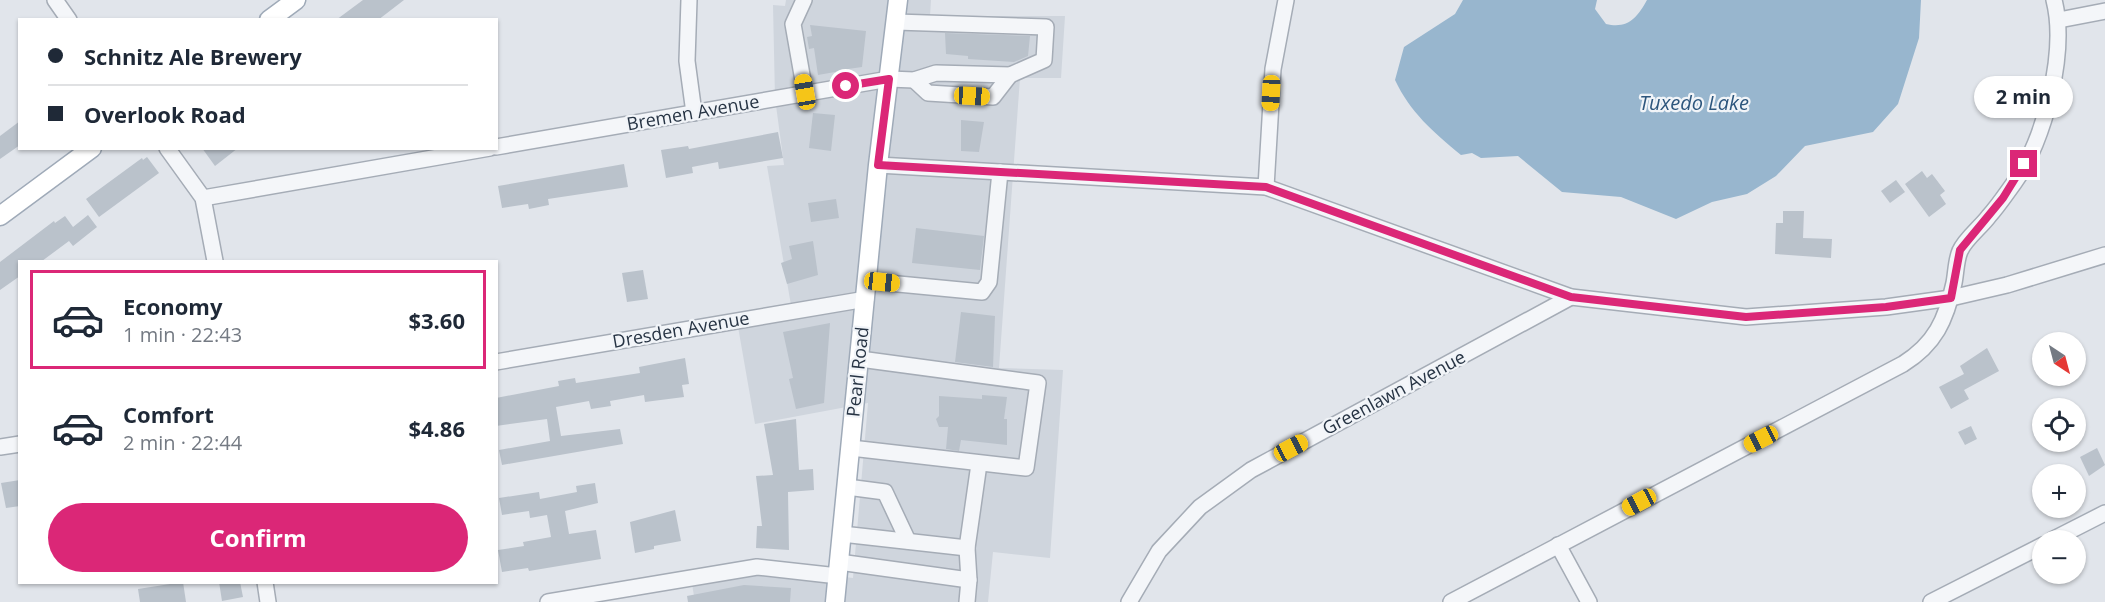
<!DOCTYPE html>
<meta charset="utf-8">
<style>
:root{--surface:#fff;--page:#f2f2f3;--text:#1f2937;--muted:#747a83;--line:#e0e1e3;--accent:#db2777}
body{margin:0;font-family:"Open Sans",sans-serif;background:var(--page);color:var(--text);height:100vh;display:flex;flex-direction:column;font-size:22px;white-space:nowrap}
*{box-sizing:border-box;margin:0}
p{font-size:20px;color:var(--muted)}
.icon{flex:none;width:33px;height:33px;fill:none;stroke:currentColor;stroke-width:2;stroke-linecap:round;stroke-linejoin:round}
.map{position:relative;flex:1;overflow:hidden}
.sheet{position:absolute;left:18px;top:260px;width:480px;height:324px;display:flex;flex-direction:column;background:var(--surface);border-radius:0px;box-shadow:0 2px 4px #0004}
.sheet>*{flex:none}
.banner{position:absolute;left:18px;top:18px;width:480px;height:132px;border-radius:0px;box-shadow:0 2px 4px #0004;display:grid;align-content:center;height:132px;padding:0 30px;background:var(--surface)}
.needle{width:39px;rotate:144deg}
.controls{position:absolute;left:2032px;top:332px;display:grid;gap:12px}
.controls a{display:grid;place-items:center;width:54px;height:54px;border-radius:50%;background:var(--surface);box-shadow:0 2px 4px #0004;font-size:30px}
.end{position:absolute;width:27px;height:27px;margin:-14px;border:8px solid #db2777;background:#fff;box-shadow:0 0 0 3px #fff}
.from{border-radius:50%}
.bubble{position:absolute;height:42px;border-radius:21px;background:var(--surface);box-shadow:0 2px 4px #0004;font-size:20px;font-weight:700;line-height:42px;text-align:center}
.car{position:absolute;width:18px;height:36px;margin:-18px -9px;border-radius:8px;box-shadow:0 0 4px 2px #0007;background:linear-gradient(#f5c518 24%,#345 0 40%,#f5c518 0 76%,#345 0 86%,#f5c518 0)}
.banner b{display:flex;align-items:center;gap:21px;height:57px;font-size:22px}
.banner b+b{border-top:2px solid var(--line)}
.banner i{width:15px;height:15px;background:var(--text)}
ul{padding:10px 0 0;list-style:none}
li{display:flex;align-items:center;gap:18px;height:99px;margin:0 12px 9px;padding:0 18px;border:3px solid transparent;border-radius:0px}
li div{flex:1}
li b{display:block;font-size:22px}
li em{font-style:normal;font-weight:700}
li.selected{border-color:var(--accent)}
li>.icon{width:54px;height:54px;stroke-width:1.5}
.button{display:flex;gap:12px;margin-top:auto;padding:12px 30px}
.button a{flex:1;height:69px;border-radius:36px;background:var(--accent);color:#fff;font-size:24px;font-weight:700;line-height:69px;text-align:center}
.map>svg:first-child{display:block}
.built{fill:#cfd5dd}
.water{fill:#98b6ce}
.building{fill:#bac2cb}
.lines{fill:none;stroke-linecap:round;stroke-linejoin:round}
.minor-casing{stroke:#a5acb6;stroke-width:18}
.major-casing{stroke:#9faab8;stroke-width:21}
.minor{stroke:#f4f6f9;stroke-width:15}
.major{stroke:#fff;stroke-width:18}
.route{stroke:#db2777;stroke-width:8}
.labels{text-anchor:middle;stroke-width:4.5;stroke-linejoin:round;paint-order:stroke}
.street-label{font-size:18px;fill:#273444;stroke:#f1f4f8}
.water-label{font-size:20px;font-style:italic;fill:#2d567d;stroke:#f1f4f8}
</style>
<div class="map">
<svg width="2105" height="602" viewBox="0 0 2105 602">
<rect width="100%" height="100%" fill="#e1e5eb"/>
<path class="built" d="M786,0h145l-1,16h135l-4,62h-41l-21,290 64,2 -13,188 -57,-6 -5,50h-293l-4,-24 78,-10 84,10 15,-175 -113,21 -18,-103 55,-10 -25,-145 17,-1 -9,-67 -2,-93 12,1z"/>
<path class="water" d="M1463,0h134l-2,9 11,15c22,5 31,-6 41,-24h274l-2,38 -21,66 -25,28 -68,14 -29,30 -29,18 -35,8 -36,17 -55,-22 -59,-5 -44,-36 -37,2 -9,-5 -11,2c-28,-23 -51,-43 -66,-75l9,-33 51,-33z"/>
<g class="building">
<path d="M363,0h41l-26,20h-42z"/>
<path d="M810,25l56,6 -4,36 -14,2 1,5 -13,3 -1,-5 -17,3 -4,-27 -5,1 -2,-12 5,-1z"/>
<path d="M945,33l85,3 -2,20 -14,6 -46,-3v-3l-22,-2z"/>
<path d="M813,113l22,2 -4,36 -22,-3z"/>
<path d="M961,120l23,2 -5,30 -18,-1z"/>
<path d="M20,121v24l-20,14v-23z"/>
<path d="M778,132l5,26 -64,11 -1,-7 -26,5 1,6 -27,5 -5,-28 27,-4 1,3z"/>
<path d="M202,148h36l-23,18z"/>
<path d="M147,157l12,16 -60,44 -13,-18 56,-41 1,2z"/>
<path d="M624,164l4,23 -80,12 1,6 -20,4 -1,-5 -26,4 -4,-22z"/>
<path d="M1922,171l5,7 5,-4 13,17 -5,4 6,9 -17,13 -24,-33z"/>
<path d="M1896,180l9,12 -15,11 -9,-12z"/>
<path d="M836,199l3,19 -28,4 -3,-19z"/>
<path d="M1783,211h21l-1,27 29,1 -1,19 -56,-4 1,-31h7z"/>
<path d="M88,215l9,12 -24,19 -4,-5 -27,20h-22v15l-20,14v-28l54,-41 1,2 10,-7 8,11z"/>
<path d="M916,228l68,8 -4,34 -68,-7z"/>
<path d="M813,241l5,34 -31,9 -6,-21 11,-4 -3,-13z"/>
<path d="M643,270l5,29 -21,3 -5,-29z"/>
<path d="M961,312l34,4 -2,51 -38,-5z"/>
<path d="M830,323l-6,80 -28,6 -7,-30 4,-1 -10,-46z"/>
<path d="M1987,348l12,23 -35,19 5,9 -18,10 -12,-22 25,-13 -4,-8z"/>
<path d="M685,358l4,26 -7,1 2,12 -39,5 -1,-7 -34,6 1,5 -20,3 -2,-8 -33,6 5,29 59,-7 3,15 -121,21 -3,-15 51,-9 -3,-22 -51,7v-28l63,-12 -1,-5 17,-3 1,5 64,-10 -1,-6z"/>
<path d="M982,395l25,2 -3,22h3v26l-46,-5 -2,11 -13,-2 2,-22h-9l-3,-8 3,-3v-20l43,3z"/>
<path d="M796,419l3,51 14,-1 1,21 -26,2 1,58 -33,-2 1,-22h5l-6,-50 17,-1 -9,-51z"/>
<path d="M1971,426l6,13 -12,6 -7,-13z"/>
<path d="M2097,448l8,17 -16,11 -9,-19z"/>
<path d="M20,480v26l-14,2 -5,-25z"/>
<path d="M595,483l3,20 -33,8 4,23 27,-4 5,29 -72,12 -1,-3 -26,4 -4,-22 26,-4 -1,-4 28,-5 -4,-22 -17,3 -1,-7 -27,4 -3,-17 40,-6 1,7 37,-7 -1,-6z"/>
<path d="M675,510l6,31 -27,5v3l-19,4 -5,-31z"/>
<path d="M183,582l3,20h-46l-2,-13z"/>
<path d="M219,582h21l3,15 -21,4z"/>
<path d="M744,585l47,3 -1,14h-102l-1,-6z"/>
</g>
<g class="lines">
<g class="minor-casing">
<g id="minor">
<path d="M55,0l14,20"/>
<path d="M689,0l-2,61 7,52"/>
<path d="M804,0l-11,24 12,68"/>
<path d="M2059,20l46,-9"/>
<path d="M914,80l14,13 65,4 17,-22"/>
<path d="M496,147l393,-68 25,1 22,-7 74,2 34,-15 2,-33 -150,-5"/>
<path d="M167,148l36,50 12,63"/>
<path d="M878,165l388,22 305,110 175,20 140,-10 65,-9 56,-13 98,-30"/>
<path d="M1266,187l7,-118 13,-69"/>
<path d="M203,198l287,-50"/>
<path d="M867,281l115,11 7,-10 11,-110"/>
<path d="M496,362l370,-63"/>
<path d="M0,447l20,-3"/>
<path d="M851,448l175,20 12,-85 -178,-24"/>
<path d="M847,487l38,5 23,49"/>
<path d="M842,534l125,14"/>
<path d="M2052,540l53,-27"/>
<path d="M1558,545l31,57"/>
<path d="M839,562l130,18"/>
<path d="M265,582l3,20"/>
<path d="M548,602l209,-35 81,9"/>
<path d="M967,602l2,-22 -2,-32 12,-84"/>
<path d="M1129,602l30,-51 41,-44 51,-37 320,-173"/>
<path d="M1451,602l452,-238c32,-20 43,-44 51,-81 2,-10 2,-23 6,-32 5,-12 21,-24 29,-35 9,-10 17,-22 25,-33 31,-42 53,-132 40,-183"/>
<path d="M1931,602l112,-57"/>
</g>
</g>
<g class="major-casing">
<g id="major">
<path d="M269,20l27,-20"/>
<path d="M0,216l92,-68"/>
<path d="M835,602l43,-437 20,-165"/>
</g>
</g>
<use href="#minor" class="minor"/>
<use href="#major" class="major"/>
</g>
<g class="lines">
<path class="route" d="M846,86l43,-7 -11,86 388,22 305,110 175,20 140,-10 65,-9 9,-48 43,-52 21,-34"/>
</g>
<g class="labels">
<g class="street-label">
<text transform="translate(693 113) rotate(-10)" y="6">Bremen Avenue</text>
<text transform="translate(681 330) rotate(-10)" y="6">Dresden Avenue</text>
<text transform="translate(858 372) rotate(-84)" y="6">Pearl Road</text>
<text transform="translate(1394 393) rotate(-28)" y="6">Greenlawn Avenue</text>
</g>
<g class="water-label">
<text x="1694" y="110">Tuxedo Lake</text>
</g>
</g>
</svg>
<div class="controls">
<a><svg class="needle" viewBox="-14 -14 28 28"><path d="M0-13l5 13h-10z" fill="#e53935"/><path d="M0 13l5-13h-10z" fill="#747a83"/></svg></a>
<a><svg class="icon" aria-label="locate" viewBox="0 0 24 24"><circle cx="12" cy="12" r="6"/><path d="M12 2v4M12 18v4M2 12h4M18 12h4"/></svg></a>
<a>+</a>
<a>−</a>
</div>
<i class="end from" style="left:846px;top:86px"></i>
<i class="end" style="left:2024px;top:164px"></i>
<div class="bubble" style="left:1974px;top:76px;width:99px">2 min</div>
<i class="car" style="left:805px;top:92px;rotate:350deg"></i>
<i class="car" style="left:1271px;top:93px;rotate:183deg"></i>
<i class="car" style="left:972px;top:96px;rotate:93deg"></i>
<i class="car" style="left:882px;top:282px;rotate:96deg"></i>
<i class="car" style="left:1761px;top:439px;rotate:243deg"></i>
<i class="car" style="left:1291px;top:448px;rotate:62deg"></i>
<i class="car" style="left:1639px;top:502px;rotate:242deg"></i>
<div class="banner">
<b><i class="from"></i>Schnitz Ale Brewery</b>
<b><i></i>Overlook Road</b>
</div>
<section class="sheet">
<ul>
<li class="selected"><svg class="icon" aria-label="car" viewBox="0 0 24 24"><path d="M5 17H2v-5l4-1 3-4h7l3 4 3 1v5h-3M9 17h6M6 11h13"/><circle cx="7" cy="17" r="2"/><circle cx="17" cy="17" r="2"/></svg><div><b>Economy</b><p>1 min · 22:43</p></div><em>$3.60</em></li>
<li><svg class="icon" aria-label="car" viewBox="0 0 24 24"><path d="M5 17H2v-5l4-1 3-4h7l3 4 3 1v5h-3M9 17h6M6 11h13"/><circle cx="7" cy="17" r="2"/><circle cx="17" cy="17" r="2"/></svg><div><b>Comfort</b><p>2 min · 22:44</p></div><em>$4.86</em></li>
</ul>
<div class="button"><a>Confirm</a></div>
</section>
</div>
